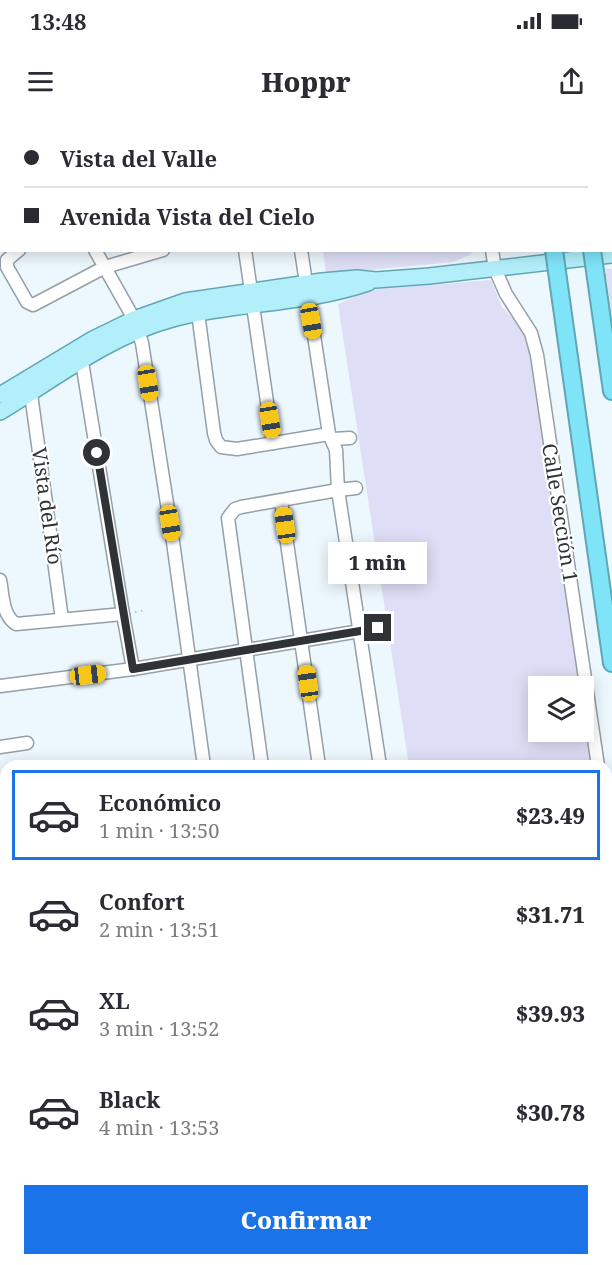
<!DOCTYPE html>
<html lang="es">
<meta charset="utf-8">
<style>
:root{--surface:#fff;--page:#f2f2f3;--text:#2b2b33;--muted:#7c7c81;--line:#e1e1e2;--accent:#1a73e8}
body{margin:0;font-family:"Noto Serif",serif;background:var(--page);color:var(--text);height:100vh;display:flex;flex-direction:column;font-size:22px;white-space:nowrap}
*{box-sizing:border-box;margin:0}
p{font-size:20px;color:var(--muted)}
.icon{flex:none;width:33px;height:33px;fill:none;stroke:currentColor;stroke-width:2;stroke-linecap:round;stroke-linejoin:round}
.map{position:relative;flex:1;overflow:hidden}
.panel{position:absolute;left:0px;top:640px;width:612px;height:506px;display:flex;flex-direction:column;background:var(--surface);border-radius:18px 18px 0 0;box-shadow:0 3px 15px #0003}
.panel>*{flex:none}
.top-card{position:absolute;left:0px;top:0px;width:612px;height:132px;box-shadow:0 3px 15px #0003;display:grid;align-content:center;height:132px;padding:0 24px;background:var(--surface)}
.fabs{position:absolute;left:528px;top:556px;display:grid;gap:12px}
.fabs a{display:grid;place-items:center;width:66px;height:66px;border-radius:0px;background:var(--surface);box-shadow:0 3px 15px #0003;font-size:30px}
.end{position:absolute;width:27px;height:27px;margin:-14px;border:8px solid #2f3335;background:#fff;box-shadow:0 0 0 3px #fff}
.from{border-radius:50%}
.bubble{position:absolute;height:42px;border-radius:0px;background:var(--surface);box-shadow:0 3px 15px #0003;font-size:20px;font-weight:800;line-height:42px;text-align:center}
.car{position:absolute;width:18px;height:36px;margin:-18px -9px;border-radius:8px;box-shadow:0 0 4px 2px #0007;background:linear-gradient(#f5c518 24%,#345 0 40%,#f5c518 0 76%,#345 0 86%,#f5c518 0)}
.top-card b{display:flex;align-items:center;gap:21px;height:57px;font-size:22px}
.top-card b+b{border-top:2px solid var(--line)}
.top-card i{width:15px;height:15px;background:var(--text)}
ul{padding:10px 0 0;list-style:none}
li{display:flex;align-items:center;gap:18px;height:90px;margin:0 12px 9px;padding:0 12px;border:3px solid transparent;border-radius:0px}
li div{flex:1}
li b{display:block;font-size:22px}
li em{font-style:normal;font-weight:800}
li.selected{border-color:var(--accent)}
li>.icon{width:54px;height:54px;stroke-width:1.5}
.button{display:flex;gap:12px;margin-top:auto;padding:12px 24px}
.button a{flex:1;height:69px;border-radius:0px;background:var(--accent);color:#fff;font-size:24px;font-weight:800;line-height:69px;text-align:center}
.status{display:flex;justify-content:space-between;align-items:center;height:42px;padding:0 30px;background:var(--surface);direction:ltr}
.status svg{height:16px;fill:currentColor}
header{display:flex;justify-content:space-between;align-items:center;height:78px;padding:0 24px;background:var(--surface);font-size:27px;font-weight:800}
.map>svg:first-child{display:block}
.green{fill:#dedff6}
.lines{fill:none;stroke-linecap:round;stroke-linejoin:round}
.minor-casing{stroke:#959fa5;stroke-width:15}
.major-casing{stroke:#63a6b3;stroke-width:18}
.highway-casing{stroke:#63a6b3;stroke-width:20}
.path{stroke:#aab3b7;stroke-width:1.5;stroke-dasharray:1.5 4.5;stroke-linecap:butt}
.minor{stroke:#fff;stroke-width:12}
.major{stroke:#b2effa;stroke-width:15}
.highway{stroke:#7fe4f7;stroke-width:16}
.highway-bridge-casing{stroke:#63a6b3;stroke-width:20;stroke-linecap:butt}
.highway-bridge{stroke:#7fe4f7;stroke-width:16}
.route{stroke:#2f3335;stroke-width:8}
.labels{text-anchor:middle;stroke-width:4.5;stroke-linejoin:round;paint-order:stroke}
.street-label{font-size:20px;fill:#2f3335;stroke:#fff}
</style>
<div class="status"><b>13:48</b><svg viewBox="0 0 49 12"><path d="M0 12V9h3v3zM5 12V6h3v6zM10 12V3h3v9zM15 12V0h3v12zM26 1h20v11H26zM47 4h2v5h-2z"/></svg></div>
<header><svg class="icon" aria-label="menu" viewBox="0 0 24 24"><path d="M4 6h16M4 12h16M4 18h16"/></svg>Hoppr<svg class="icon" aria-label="share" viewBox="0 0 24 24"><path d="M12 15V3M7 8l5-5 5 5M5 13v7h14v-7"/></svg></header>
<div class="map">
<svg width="612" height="1145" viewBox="0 0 612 1145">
<rect width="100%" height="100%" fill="#edf8fe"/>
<g class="green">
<path d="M304,0h185v1l-184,1z"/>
<path d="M586,0h26l-1,121 -1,-119z"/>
<path d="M323,131h149l-1,3 -17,8 -128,12z"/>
<path d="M605,148l7,1v50z"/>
<path d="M491,160l11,27 19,20 11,19 50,341h-44v45h46v-35l10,69h-185l-71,-462 31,-14z"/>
<path d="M606,730l6,41v374h-127l-1,-5h122z"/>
</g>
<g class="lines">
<g class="minor-casing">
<g id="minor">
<path d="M18,0v2"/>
<path d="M86,0l1,2"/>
<path d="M281,0v2"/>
<path d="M504,0l1,2"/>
<path d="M128,2l2,-2"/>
<path d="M244,2l2,-2"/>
<path d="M0,80l2,-1"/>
<path d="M19,130l-12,10v7l20,35 6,3 72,-38 58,-17"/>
<path d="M95,130l39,69 8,24 31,199 31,224"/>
<path d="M245,130l6,41"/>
<path d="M492,130l3,19 11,25 25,39 6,22 61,411"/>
<path d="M253,186l20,137"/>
<path d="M198,193l16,120 2,7 5,7 16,2 92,-15 -28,-184"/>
<path d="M31,274l31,225"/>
<path d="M329,314l7,16 2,40 18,-2"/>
<path d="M333,319l17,-1"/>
<path d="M281,381l38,265"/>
<path d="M0,460c3,15 2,35 16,44l107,-10 -41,-252"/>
<path d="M123,494l10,55"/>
<path d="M0,566l133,-17 245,-41"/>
<path d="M0,627l27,-4"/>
<path d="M262,646l-34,-248 7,-9 6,-2 97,-17 42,276"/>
<path d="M606,700l6,41"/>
<path d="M0,839l6,41"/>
<path d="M0,925l6,-2"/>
<path d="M0,949l6,-1"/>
<path d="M43,1140l1,5"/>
<path d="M164,1140l1,5"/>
<path d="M217,1140v5"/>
<path d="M276,1140l1,5"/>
<path d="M337,1140l1,5"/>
<path d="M394,1140l1,5"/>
<path d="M449,1140l1,5"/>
<path d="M87,1142l11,-2"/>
</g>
</g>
<g class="major-casing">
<g id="major">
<path d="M0,275l93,-56 41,-20 51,-18 137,-20 35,-3 19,2 53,-4 183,-21"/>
<path d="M0,292c53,-32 110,-76 169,-92 65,-18 135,-15 199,-37"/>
</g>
</g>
<g class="highway-casing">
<g id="highway">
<path d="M534,0v2"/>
<path d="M572,0v2"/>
<path d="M596,158l16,113"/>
<path d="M558,159l54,384"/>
</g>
</g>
<path class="path" d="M135,492l11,-2"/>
<use href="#minor" class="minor"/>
<use href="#major" class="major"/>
<use href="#highway" class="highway"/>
<g class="highway-bridge-casing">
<g id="highway-bridge">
<path d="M554,130l4,29"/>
<path d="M592,130l4,28"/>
</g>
</g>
<use href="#highway-bridge" class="highway-bridge"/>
</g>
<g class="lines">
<path class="route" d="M97,333l36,216 245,-41"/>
</g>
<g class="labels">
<g class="street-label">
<text transform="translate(47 386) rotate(82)" y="7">Vista del Río</text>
<text transform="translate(560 393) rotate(81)" y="7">Calle Sección 1</text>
</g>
</g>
</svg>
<div class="fabs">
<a><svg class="icon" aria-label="layers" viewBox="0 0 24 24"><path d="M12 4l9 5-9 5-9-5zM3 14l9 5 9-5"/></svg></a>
</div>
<i class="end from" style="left:97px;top:333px"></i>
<i class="end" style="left:378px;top:508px"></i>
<div class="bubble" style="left:328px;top:422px;width:99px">1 min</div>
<i class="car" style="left:311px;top:201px;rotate:170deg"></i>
<i class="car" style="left:148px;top:263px;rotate:171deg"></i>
<i class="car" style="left:270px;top:300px;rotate:171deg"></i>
<i class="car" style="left:170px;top:403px;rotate:171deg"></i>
<i class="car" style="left:285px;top:405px;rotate:352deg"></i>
<i class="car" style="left:88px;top:555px;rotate:83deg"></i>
<i class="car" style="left:308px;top:563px;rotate:352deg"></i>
<div class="top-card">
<b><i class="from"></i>Vista del Valle</b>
<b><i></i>Avenida Vista del Cielo</b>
</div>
<section class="panel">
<ul>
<li class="selected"><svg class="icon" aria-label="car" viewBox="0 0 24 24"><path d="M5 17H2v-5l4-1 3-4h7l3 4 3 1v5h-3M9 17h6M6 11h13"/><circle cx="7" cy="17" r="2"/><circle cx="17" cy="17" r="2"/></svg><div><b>Económico</b><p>1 min · 13:50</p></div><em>$23.49</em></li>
<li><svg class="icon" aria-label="car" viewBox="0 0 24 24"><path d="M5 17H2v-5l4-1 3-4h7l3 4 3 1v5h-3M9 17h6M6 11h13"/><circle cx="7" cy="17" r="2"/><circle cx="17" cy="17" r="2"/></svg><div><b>Confort</b><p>2 min · 13:51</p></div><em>$31.71</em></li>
<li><svg class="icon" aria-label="car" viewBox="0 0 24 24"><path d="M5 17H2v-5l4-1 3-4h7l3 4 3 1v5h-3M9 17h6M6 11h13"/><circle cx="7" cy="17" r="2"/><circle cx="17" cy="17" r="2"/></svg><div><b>XL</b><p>3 min · 13:52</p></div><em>$39.93</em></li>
<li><svg class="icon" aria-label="car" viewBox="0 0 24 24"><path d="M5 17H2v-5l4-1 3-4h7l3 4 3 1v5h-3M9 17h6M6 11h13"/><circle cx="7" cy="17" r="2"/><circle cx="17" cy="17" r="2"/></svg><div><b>Black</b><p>4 min · 13:53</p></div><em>$30.78</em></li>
</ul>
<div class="button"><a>Confirmar</a></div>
</section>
</div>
